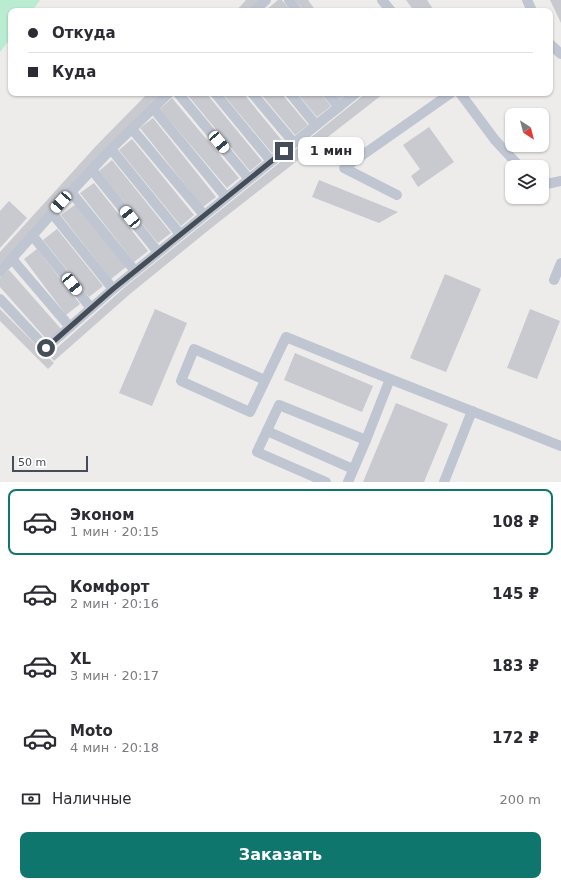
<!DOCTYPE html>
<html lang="ru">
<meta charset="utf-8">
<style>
:root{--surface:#fff;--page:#f2f2f3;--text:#2b2b33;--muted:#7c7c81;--line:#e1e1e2;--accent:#0f766e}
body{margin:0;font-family:"DejaVu Sans",sans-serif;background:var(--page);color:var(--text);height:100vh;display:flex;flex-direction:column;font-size:15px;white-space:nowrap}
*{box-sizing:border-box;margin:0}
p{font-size:13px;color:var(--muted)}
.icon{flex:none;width:22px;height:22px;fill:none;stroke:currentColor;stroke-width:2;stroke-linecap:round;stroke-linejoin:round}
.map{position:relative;height:482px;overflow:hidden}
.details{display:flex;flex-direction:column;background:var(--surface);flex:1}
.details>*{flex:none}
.banner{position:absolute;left:8px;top:8px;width:545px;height:88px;border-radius:8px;box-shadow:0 1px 3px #0004;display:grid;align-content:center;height:88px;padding:0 20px;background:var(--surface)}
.needle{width:26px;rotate:144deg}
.controls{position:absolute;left:505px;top:108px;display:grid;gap:8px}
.controls a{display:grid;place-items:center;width:44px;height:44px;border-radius:8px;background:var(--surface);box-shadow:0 1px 3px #0004;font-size:20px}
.scale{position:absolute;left:12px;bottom:10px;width:76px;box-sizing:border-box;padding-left:4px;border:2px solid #444d58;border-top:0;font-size:11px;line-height:14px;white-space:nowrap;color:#444d58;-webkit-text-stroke:3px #fff;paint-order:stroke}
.end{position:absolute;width:18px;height:18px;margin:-9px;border:5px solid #444d58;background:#fff;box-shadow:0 0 0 2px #fff}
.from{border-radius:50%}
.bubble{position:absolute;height:28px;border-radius:8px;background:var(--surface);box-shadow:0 1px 3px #0004;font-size:13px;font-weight:700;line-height:28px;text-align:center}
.car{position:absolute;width:12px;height:24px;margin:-12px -6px;border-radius:5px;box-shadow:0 0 3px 1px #0007;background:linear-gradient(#fff 24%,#345 0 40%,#fff 0 76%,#345 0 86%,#fff 0)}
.banner b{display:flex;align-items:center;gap:14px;height:38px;font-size:15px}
.banner b+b{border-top:1px solid var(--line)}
.banner i{width:10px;height:10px;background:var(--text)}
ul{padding:7px 0 0;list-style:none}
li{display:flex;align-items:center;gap:12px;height:66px;margin:0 8px 6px;padding:0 12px;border:2px solid transparent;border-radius:8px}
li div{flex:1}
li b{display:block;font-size:15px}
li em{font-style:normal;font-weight:700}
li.on{border-color:var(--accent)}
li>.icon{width:36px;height:36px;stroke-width:1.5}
.pay{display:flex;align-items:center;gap:10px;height:44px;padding:0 20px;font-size:15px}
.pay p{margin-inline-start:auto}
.button{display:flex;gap:8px;margin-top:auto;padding:8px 20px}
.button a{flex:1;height:46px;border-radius:8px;background:var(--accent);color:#fff;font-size:16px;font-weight:700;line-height:46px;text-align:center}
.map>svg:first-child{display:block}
.green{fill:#b9ecd1}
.building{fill:#c8cad0}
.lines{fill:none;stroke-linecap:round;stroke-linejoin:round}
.minor{stroke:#bfc6d1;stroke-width:10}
.route{stroke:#444d58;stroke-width:5}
</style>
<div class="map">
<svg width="561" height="482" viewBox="0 0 561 482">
<rect width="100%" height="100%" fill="#eeebeb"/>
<path class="green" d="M0,0h40l-8,11h-21v27l-11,14z"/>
<g class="building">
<path d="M246,0h14l-11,11h-13z"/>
<path d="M278,0h4l9,11h-24l-1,-1z"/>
<path d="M295,0h13l8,11h-12z"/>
<path d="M406,0h21l6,9 -3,2h-16z"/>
<path d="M550,0h11v23z"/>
<path d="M148,93h15l-163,173v-14l96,-106z"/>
<path d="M186,93h20l56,68 -12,10z"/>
<path d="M222,93h21l41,50 -12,10z"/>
<path d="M260,93h21l27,32 -13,10z"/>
<path d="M297,93h23l11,13 -14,11z"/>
<path d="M333,93h15l-9,7z"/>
<path d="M366,93h16l1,1 -168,131 -85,69 -76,67 -5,-6 76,-68z"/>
<path d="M172,98l67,80 -12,10 -67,-79z"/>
<path d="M153,118l63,79 -13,10 -63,-79z"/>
<path d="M429,127l25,35 -36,25 -7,-11 9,-7 -17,-24z"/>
<path d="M132,139l62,76 -13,11 -62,-76z"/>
<path d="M112,160l59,73 -13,10 -59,-72z"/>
<path d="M319,180l79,32 -19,11 -67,-26z"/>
<path d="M94,183l54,68 -14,11 -54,-69z"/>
<path d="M9,201l18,17 -27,30v-37z"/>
<path d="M76,204l50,63 -15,12 -50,-64z"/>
<path d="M57,229l46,57 -14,11 -46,-57z"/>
<path d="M37,249l43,55 -14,11 -42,-56z"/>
<path d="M9,270l53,60 -13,12 -49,-55v-9z"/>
<path d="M445,274l36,15 -35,83 -36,-14z"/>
<path d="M0,309l54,54 -6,6 -48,-48z"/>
<path d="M155,309l32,14 -35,83 -33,-13z"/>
<path d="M530,309l30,12 -23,58 -30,-11z"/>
<path d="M295,353l78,33 -11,26 -78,-32z"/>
<path d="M396,403l52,21 -24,58h-61z"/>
</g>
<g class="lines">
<g class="minor">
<path d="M289,0l8,11"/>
<path d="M382,0l9,11"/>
<path d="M527,0l5,11"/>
<path d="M254,11l12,-11"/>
<path d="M550,44l11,10"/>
<path d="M178,93l71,86"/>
<path d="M215,93l56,68"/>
<path d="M252,93l42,50"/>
<path d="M290,93l26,32"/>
<path d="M327,93l12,14"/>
<path d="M460,93l35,47 25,27"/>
<path d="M153,108l73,89"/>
<path d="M132,129l72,86"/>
<path d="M111,149l69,85"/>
<path d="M92,170l66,82"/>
<path d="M542,183l5,1 14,-3"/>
<path d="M71,192l64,79"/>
<path d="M397,195l-53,-27 107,-75"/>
<path d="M52,213l61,76"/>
<path d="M32,235l59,73"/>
<path d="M12,259l58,68"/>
<path d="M0,272l71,-80 40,-43 58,-56"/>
<path d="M554,280l7,-17"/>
<path d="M0,299l46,49 67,-59 243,-196"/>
<path d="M265,380l-71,-31 -13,32 69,31 36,-75 104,42 171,67"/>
<path d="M267,431l86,38"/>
<path d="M326,482l-69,-30 22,-47 87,35 24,-61"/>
<path d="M348,482l18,-42"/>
<path d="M444,482l28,-71"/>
</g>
</g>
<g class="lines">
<path class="route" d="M46,348l67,-59 171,-138"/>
</g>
</svg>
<div class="controls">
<a><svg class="needle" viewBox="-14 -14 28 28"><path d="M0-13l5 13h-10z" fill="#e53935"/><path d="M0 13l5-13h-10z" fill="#7c7c81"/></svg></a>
<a><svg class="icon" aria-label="layers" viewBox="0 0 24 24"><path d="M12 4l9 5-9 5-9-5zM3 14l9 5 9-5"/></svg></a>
</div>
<div class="scale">50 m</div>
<i class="end from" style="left:46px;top:348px"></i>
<i class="end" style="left:284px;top:151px"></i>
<div class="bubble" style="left:298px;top:137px;width:66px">1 мин</div>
<i class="car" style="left:219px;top:142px;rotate:140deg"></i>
<i class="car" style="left:61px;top:202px;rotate:222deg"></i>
<i class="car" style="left:130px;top:217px;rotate:321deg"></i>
<i class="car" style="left:72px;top:284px;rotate:141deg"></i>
<div class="banner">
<b><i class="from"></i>Откуда</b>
<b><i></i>Куда</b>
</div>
</div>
<section class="details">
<ul>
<li class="on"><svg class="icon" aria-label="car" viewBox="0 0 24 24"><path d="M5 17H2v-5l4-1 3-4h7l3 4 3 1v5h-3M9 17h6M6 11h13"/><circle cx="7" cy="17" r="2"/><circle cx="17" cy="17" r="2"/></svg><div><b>Эконом</b><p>1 мин · 20:15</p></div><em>108 ₽</em></li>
<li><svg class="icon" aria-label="car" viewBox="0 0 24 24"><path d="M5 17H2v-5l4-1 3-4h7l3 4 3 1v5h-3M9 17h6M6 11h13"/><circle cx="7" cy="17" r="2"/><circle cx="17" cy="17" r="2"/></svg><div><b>Комфорт</b><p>2 мин · 20:16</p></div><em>145 ₽</em></li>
<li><svg class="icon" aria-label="car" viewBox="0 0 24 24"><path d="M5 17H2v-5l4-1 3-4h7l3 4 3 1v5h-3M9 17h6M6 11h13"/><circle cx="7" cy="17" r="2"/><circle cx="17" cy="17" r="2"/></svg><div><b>XL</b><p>3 мин · 20:17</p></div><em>183 ₽</em></li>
<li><svg class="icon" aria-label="car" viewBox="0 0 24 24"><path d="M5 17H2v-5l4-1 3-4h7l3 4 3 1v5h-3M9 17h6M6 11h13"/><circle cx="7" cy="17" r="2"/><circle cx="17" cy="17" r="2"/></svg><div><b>Moto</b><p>4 мин · 20:18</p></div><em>172 ₽</em></li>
</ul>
<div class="pay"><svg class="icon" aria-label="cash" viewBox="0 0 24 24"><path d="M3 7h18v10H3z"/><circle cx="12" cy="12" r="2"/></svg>Наличные<p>200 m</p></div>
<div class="button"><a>Заказать</a></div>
</section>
